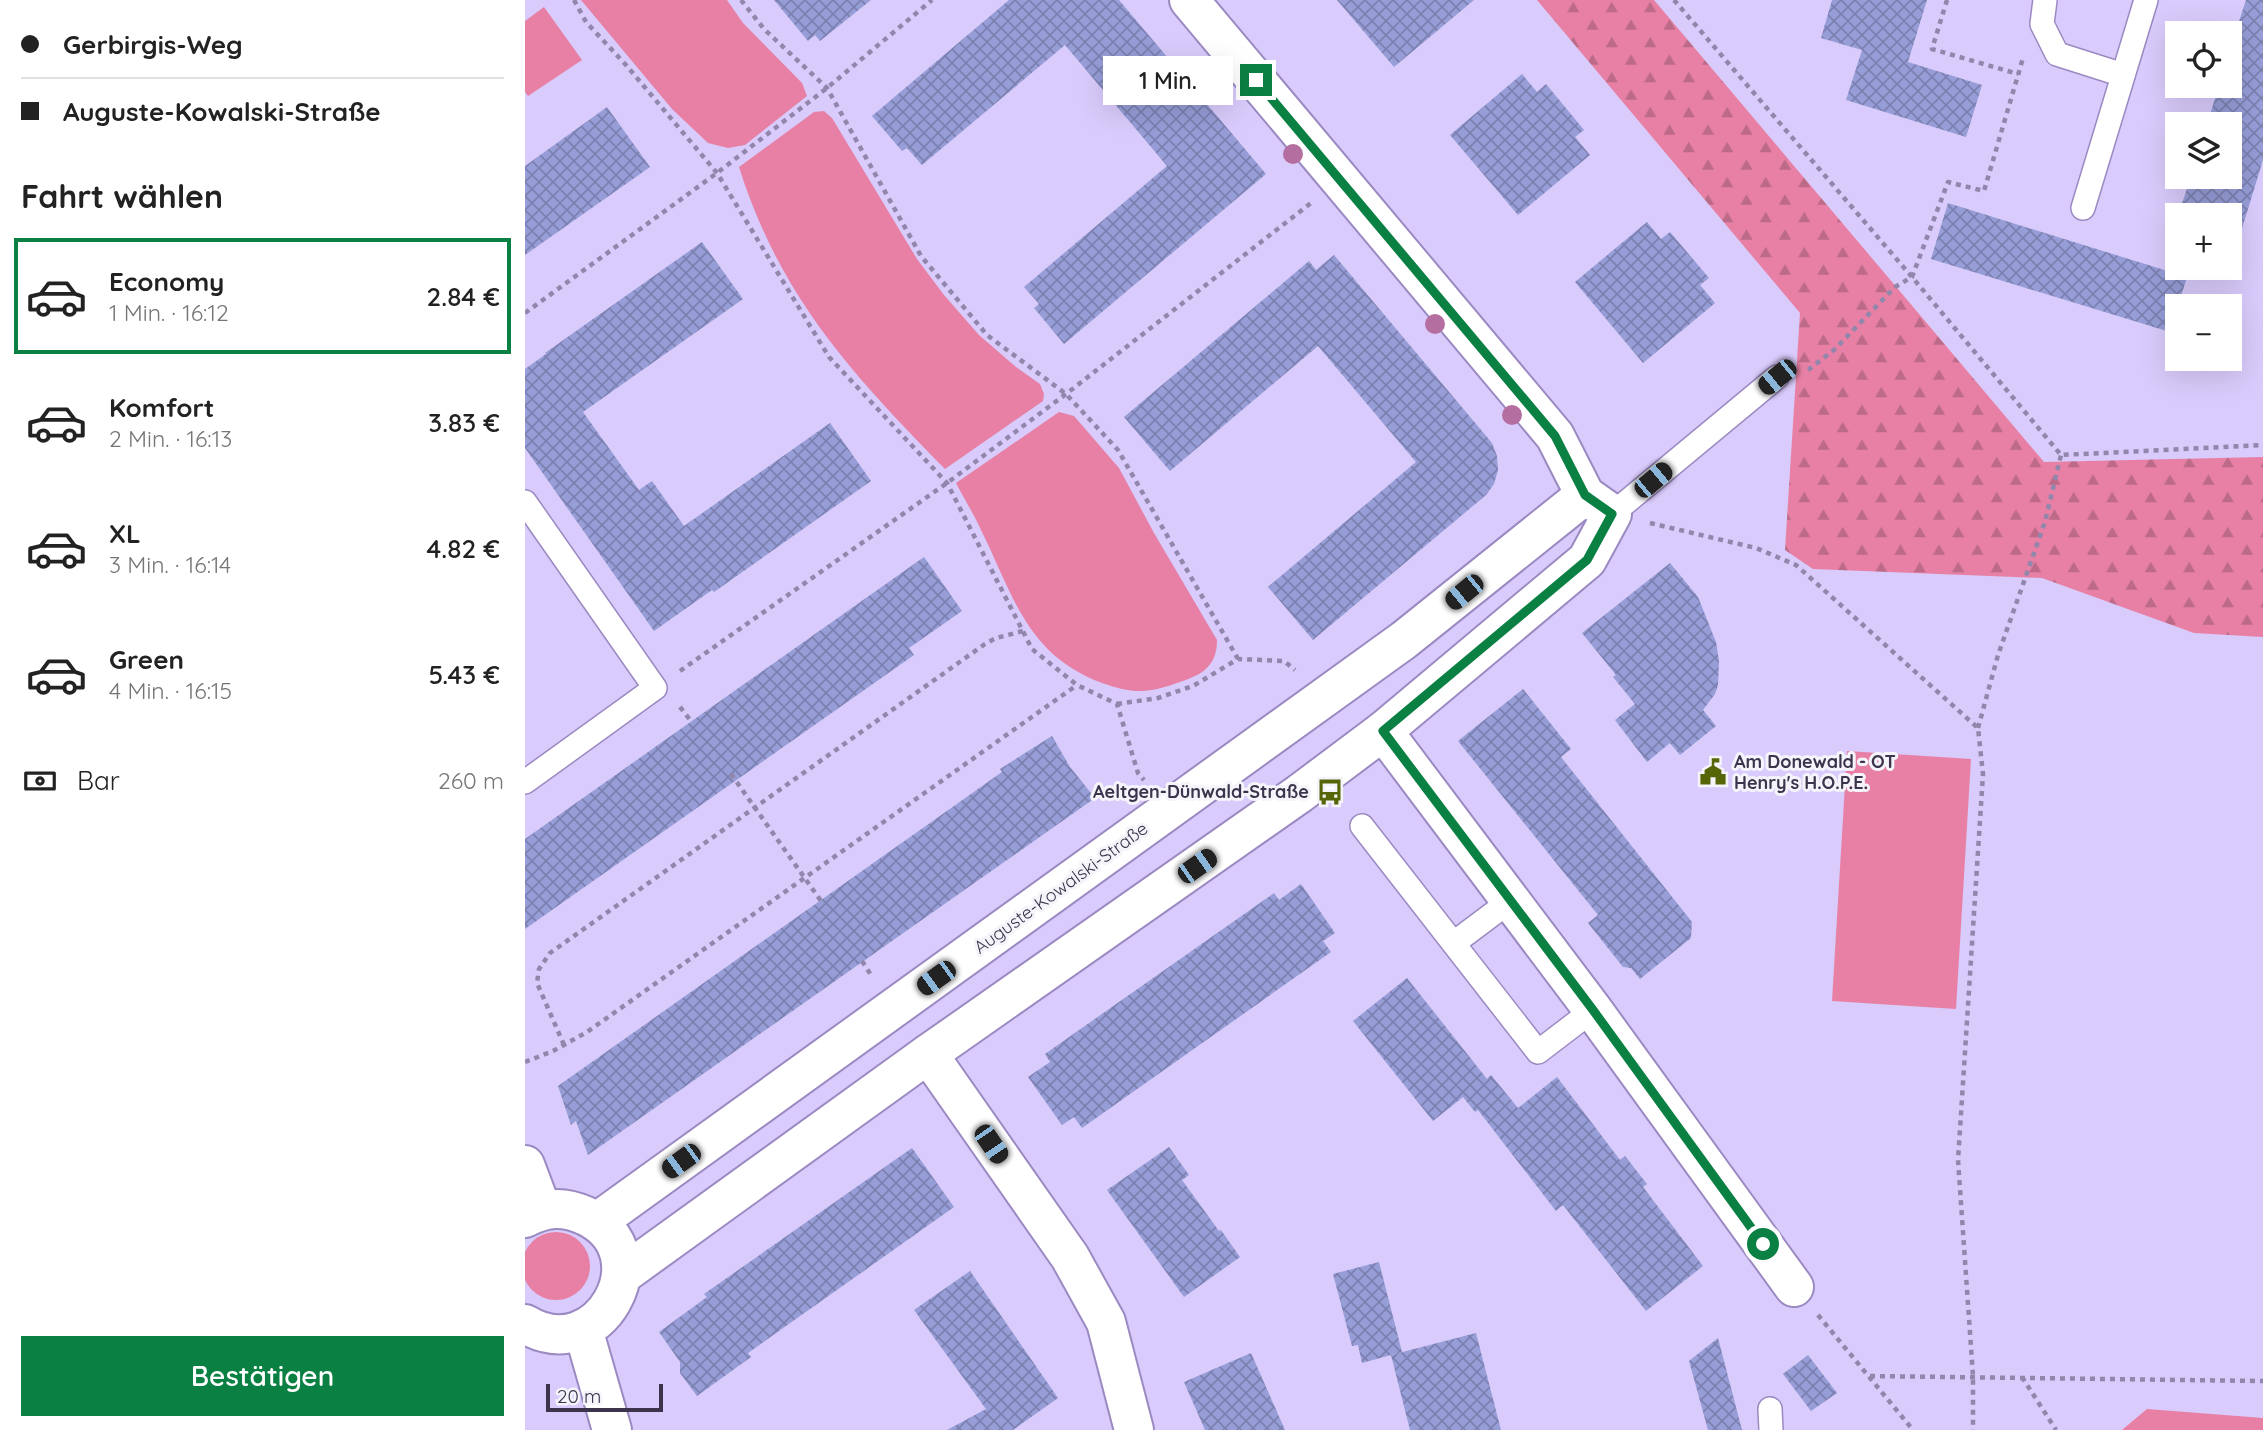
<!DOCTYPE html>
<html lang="de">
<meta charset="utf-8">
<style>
:root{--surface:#fff;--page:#f2f2f2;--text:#222;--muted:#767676;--line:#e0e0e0;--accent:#0b8043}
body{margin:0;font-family:Quicksand,sans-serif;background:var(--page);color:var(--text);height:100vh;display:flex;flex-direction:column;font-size:26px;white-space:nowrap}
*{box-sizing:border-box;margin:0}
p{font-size:23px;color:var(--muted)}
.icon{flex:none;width:38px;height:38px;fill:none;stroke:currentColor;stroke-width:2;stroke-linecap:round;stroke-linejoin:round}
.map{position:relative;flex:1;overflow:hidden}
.details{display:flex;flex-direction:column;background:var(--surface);width:525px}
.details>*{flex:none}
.hud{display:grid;align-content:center;height:154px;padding:0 21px;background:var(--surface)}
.tools{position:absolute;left:1640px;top:21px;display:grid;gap:14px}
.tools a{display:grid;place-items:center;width:77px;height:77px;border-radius:0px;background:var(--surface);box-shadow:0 7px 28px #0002;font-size:35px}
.scale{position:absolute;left:21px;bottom:18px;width:117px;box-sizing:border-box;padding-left:7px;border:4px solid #3b344c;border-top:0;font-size:19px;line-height:24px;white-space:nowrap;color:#3b344c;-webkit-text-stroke:5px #f5f4fa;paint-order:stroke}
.end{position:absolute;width:32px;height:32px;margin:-16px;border:9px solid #0b8043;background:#fff;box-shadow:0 0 0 4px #fff}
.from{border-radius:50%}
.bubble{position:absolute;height:49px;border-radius:0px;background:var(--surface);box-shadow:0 7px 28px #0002;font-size:23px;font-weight:600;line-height:49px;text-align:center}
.car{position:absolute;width:21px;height:42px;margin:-21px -10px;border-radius:9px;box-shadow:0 0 5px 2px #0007;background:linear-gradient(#222 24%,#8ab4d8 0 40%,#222 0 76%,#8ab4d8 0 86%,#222 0)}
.hud b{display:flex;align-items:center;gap:24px;height:66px;font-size:26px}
.hud b+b{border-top:2px solid var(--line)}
.hud i{width:18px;height:18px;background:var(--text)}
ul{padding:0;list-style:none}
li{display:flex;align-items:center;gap:21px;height:116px;margin:0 14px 10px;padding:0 7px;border:4px solid transparent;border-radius:0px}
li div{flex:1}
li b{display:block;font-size:26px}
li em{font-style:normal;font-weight:600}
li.current{border-color:var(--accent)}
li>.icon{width:63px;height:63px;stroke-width:1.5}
h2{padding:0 21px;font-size:32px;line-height:84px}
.pay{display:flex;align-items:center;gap:18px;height:77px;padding:0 21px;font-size:26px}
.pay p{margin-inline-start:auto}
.action{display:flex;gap:14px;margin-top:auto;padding:14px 21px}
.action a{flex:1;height:80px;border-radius:0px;background:var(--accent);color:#fff;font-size:28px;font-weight:600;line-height:80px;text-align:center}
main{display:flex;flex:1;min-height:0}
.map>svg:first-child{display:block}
.green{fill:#e780a4}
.forest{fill:url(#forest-firs)}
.building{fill:url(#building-cross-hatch)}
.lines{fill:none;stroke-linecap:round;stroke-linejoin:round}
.lane-casing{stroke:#9b89c2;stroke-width:26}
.street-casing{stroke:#9b89c2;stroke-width:42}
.path{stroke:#9186ab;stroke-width:4.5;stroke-dasharray:5 5;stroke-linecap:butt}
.lane{stroke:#fff;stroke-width:23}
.street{stroke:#fff;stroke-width:38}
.tree{fill:#b56ea0}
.route{stroke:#0b8043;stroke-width:9}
.labels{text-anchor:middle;stroke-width:6;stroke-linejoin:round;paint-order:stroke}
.poi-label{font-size:18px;font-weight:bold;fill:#3b344c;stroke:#f5f4fa;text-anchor:start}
.street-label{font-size:18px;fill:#3b344c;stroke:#f5f4fa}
</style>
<main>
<section class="details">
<div class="hud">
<b><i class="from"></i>Gerbirgis-Weg</b>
<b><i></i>Auguste-Kowalski-Straße</b>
</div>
<h2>Fahrt wählen</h2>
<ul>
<li class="current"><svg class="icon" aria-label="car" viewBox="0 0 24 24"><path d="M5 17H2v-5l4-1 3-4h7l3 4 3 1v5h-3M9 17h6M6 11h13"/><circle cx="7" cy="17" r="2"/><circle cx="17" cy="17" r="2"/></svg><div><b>Economy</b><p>1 Min. · 16:12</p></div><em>2.84 €</em></li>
<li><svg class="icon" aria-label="car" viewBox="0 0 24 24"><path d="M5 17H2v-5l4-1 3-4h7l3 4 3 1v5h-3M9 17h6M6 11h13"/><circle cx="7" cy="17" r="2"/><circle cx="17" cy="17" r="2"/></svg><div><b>Komfort</b><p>2 Min. · 16:13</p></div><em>3.83 €</em></li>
<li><svg class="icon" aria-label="car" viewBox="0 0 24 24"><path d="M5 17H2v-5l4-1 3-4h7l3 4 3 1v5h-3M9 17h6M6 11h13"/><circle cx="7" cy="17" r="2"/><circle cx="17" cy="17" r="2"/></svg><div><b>XL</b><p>3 Min. · 16:14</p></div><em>4.82 €</em></li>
<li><svg class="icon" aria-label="car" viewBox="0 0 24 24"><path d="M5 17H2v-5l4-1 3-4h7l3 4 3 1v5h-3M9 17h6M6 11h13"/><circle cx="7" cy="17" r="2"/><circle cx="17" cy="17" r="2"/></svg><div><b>Green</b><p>4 Min. · 16:15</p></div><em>5.43 €</em></li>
</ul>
<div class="pay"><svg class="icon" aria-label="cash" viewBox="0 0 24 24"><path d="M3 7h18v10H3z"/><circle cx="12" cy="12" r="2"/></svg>Bar<p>260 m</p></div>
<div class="action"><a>Bestätigen</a></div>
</section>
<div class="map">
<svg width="1738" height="1430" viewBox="0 0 1738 1430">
<defs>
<pattern id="forest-firs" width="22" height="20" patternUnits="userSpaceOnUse" patternTransform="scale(1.75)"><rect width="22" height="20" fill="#e780a4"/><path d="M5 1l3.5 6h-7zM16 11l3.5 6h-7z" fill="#bc6a88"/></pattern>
<pattern id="building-cross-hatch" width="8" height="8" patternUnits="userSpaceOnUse" patternTransform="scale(1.75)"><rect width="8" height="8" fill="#969dd7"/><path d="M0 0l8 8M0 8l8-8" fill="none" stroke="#7c81b1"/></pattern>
</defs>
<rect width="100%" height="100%" fill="#d9cbfb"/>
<g class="green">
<path d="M56,0h146l16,23 59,60 5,13 -62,49 -17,3 -20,-5 -36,-34z"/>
<path d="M19,7l38,53 -54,36 -3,-4v-71z"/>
<path d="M299,111l8,7 85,141 27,36 35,40 37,32 24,17 4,10 -1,7 -98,68c-93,-95 -165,-172 -206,-302l75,-55z"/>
<path d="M534,412l15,4 45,52 35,65 63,107c0,29 -18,36 -43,44 -28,10 -44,9 -72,-1 -76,-28 -89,-89 -121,-153 -7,-16 -17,-31 -25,-47z"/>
<path d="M1322,751l124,8 -15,250 -124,-8z"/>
<circle cx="31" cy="1266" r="34"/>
<path d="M1622,1409l116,9v12h-141z"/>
</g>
<path class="forest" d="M1012,0h117l390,462 219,-5v180l-69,-4 -152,-55 -229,-9 -28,-19 15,-237z"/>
<g class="building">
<path d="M249,0h97l-51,41 -5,-6 -7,6z"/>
<path d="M484,0h110l147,174 -202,170 -30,-36 5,-4 -15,-17 143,-121 -102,-121 -143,120 -15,-17 -5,3 -30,-35z"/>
<path d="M812,0h137l-80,67z"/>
<path d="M1307,0h95l-19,62 74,23 -16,52 -120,-37 16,-50 -41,-12z"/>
<path d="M1721,0h17v160l-31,101 -3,-1v-45h-51l13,-38h38v-53h-22l12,-38h10v-34z"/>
<path d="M997,74l15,18 9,-8 38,46 -9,7 15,18 -72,60 -68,-80z"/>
<path d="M82,107l43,60 -125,88v-89z"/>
<path d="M1423,203l239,74 -17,55 -239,-73z"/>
<path d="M1122,222l14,17 9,-7 39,46 -9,7 15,18 -72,60 -68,-81z"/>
<path d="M177,242l41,57 -160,113 56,78 13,-9 32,45 146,-103 41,58 -157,111 -2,-2 -58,41 -129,-183v-79l21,-15 -1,-1z"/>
<path d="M809,255l158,188 5,13 1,14 -4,14 -8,11 -173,145 -45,-53 148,-125 -98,-116 -148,125 -46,-54 185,-156 7,9z"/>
<path d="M399,557l38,54 -53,37 5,7 -389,274v-90z"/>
<path d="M1145,563l28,34 18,45 3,19 -1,24 -3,9 -12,16 13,16 -36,29 -10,-12 -23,19 -32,-42 20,-16 -22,-27 3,-2 -34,-42z"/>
<path d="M998,689l48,60 -10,8 131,165 -1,16 -51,41 -9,-11 -8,-1 -35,-44 10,-8 -140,-174z"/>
<path d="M527,736l18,31 25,31 -507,357 -12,-34 -5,4 -13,-39 444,-314 -2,-3z"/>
<path d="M776,884l34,49 -12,8 8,11 -249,176 -8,-11 -12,8 -34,-48 22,-15 -5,-8 229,-161 5,7z"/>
<path d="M882,978l80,101 4,-4 27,33 39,-31 63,83 5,-4 22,28 -4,3 60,79 -57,45 -83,-106 -7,6 -78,-101 -3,2 -12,-15 -30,24 -80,-100z"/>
<path d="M644,1147l20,28 -7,5 37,51 2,-1 19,27 -56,40 -77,-107z"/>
<path d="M387,1148l42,59 -206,146 3,4 -54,39 -17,-23v-11l-21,-30 48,-35 -3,-3z"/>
<path d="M854,1262l23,90 -40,11 -4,-18 -6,1 -19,-72z"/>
<path d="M445,1271l88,127 -45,32h-66l39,-21 -72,-99z"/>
<path d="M951,1333l25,97h-91l-19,-75z"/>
<path d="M1193,1338l24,92h-34l-19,-69z"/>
<path d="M726,1353l34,77h-80l-21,-48z"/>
<path d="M1283,1355l29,38 -26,18 -28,-37z"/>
</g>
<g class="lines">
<g class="lane-casing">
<g id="lane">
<path d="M1520,0l-3,24 15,30 66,21"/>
<path d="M1558,208l63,-208"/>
<path d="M0,502l130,186 -130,94"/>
<path d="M1087,514l165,-137"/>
<path d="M837,826l176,226 55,-42"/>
<path d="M929,943l56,-42"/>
<path d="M1245,1409l1,21"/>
</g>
</g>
<g class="street-casing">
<g id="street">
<path d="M858,731l210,279 201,277"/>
<path d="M403,1054l142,203 36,65 28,108"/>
<path d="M0,1165l17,45"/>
<path d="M0,1218c22,-11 38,-12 61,-2 78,38 12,153 -61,108"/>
<path d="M72,1222l807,-582 181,-145"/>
<path d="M97,1275l306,-221 371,-260 84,-63 204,-171 25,-46 -27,-19 -30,-59 -366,-436"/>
<path d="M58,1329l29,101"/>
</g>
</g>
<g class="path">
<path d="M49,0l12,22 40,43 91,108 112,184 118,126 85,166 45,36 40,19 21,69 6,7"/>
<path d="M216,0l23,29 63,59 94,168 66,79 79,59 52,56 120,209"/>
<path d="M1149,0l238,277 149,178 202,-10"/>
<path d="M1422,0l-15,49 86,25"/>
<path d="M0,313l192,-140 110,-85 105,-88"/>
<path d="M1283,370l26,-20 61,-63 17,-10 36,-95 36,9 39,-133"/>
<path d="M1125,523l106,25 40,17 182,163 5,46 -25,386 15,216v54"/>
<path d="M155,671l267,-188 119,-89 245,-191"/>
<path d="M592,704l41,-6 35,-12 45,-27 46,2 11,9"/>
<path d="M155,707l11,14"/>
<path d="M1453,728l20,-73 47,-133 16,-67"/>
<path d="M206,774l90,127"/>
<path d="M337,961l9,14"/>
<path d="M39,1045l-27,-62 2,-14 11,-16 435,-309 11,-6 27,-7"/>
<path d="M0,1062l28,-11 34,-19 490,-347"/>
<path d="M1293,1315l95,115"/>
<path d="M1345,1376l393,5"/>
<path d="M1497,1377l34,53"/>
</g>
<use href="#lane" class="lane"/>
<use href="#street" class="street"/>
</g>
<g class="tree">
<circle cx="768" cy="154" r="10"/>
<circle cx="910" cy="324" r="10"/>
<circle cx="987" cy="415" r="10"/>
</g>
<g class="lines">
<path class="route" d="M731,80l299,356 30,59 27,19 -25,46 -204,171 210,279 170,234"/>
</g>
<defs>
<g id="civic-bare" transform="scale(2.1)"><path d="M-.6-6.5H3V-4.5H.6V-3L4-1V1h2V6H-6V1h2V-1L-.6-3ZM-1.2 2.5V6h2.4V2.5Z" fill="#576509" stroke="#f5f4fa" stroke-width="2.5" paint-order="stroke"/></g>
<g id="bus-bare" transform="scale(2.1)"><path d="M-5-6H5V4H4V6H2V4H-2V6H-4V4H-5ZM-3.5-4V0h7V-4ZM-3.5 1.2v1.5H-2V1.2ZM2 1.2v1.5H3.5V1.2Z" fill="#576509" stroke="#f5f4fa" stroke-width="2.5" paint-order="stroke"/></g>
</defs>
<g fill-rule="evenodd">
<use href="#civic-bare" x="1188" y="772"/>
<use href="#bus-bare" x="805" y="792"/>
</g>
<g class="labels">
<g class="poi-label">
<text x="1209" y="768">Am Donewald - OT<tspan x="1209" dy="21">Henry's H.O.P.E.</tspan></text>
<text x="784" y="798" text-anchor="end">Aeltgen-Dünwald-Straße</text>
</g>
<g class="street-label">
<text transform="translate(536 888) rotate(-36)" y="6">Auguste-Kowalski-Straße</text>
</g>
</g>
</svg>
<div class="tools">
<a><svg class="icon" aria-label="locate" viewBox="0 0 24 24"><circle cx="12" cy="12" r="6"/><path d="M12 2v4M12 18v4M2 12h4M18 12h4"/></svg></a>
<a><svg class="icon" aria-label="layers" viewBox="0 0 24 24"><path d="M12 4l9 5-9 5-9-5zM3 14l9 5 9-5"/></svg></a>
<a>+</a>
<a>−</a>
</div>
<div class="scale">20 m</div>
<i class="end from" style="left:1238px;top:1244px"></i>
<i class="end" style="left:731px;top:80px"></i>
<div class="bubble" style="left:578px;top:56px;width:130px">1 Min.</div>
<i class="car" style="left:1252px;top:377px;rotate:231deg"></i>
<i class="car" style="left:1128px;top:480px;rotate:50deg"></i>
<i class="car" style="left:939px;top:592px;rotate:231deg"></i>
<i class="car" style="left:672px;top:866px;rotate:55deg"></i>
<i class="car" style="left:411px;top:978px;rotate:234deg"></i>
<i class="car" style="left:466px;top:1144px;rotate:146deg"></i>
<i class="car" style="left:156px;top:1161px;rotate:234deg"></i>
</div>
</main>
